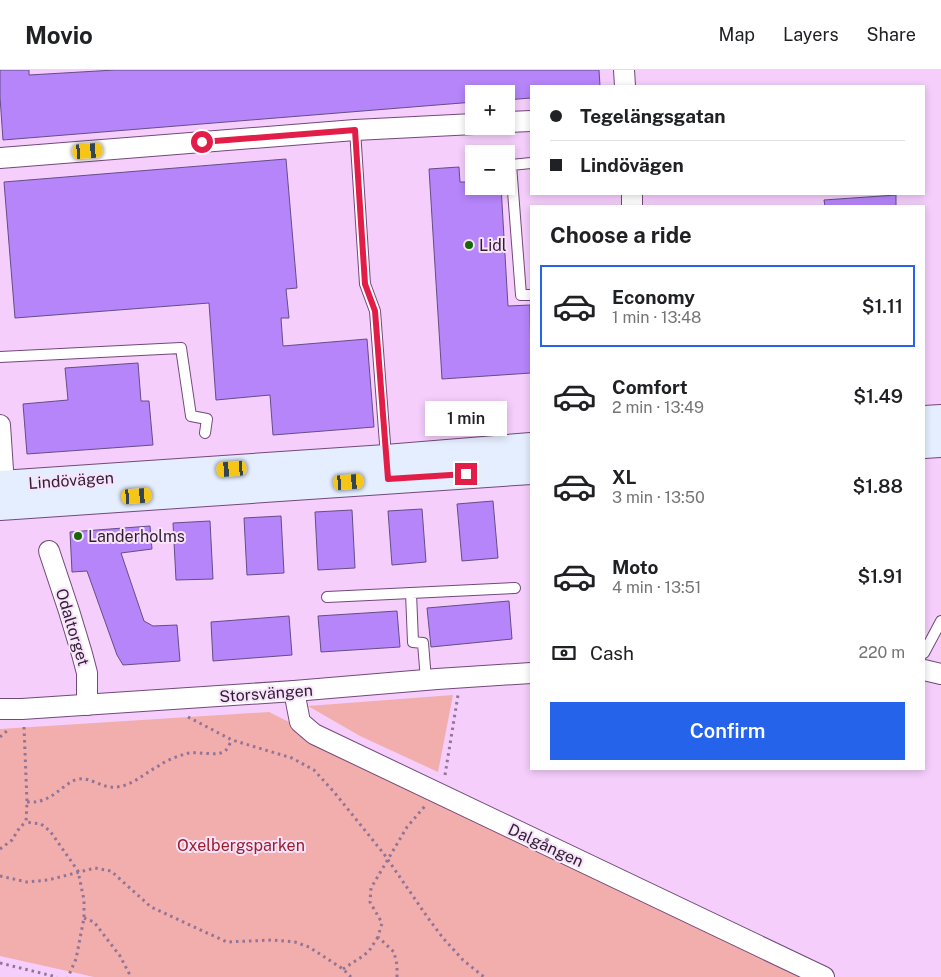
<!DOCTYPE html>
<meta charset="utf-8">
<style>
:root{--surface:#fff;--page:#f6f6f6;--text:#202124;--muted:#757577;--line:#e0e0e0;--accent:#2563eb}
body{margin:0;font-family:"Public Sans",sans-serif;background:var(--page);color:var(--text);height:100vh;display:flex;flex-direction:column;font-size:19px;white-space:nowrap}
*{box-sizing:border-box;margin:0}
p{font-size:16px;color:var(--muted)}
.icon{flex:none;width:28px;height:28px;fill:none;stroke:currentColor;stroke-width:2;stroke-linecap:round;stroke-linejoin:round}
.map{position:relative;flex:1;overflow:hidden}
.panel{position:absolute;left:530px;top:135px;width:395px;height:565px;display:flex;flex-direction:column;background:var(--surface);border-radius:0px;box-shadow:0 2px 8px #0003}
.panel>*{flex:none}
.top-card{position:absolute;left:530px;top:15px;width:395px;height:110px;border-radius:0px;box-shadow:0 2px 8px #0003;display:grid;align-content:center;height:110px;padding:0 20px;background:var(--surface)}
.fabs{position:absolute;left:465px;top:15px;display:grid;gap:10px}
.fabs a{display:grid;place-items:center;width:50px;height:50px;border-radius:0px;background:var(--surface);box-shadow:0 2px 8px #0003;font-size:25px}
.end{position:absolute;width:22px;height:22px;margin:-11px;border:6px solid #e11d48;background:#fff;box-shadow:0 0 0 2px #fff}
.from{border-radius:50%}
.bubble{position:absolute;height:35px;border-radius:0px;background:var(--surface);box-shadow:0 2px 8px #0003;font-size:16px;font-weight:600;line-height:35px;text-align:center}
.car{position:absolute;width:15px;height:30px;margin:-15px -8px;border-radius:6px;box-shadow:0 0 4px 1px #0007;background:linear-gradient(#f5c518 24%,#345 0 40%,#f5c518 0 76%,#345 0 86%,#f5c518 0)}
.top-card b{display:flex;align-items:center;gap:18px;height:48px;font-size:19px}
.top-card b+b{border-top:1px solid var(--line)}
.top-card i{width:12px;height:12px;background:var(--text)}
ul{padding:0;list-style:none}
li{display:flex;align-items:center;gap:15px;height:82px;margin:0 10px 8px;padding:0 10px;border:2px solid transparent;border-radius:0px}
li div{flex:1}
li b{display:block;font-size:19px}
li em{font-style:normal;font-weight:600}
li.current{border-color:var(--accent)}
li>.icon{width:45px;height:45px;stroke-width:1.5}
h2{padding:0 20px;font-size:22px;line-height:60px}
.pay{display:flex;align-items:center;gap:12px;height:55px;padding:0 20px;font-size:19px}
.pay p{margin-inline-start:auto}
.action{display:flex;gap:10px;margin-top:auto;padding:10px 20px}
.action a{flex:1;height:58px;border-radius:0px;background:var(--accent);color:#fff;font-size:20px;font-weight:600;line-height:58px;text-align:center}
header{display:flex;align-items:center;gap:30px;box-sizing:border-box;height:70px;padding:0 25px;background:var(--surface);border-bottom:1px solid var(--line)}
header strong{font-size:24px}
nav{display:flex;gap:28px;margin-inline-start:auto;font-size:18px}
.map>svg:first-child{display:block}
.green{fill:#f2aeac}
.building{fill:#b685fa;stroke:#644d87}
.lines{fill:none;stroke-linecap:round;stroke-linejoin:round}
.lane-casing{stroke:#73487a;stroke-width:12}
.street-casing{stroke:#73487a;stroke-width:22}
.secondary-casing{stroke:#73487a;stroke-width:30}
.path{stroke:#917496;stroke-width:3;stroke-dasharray:2.5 4;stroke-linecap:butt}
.lane{stroke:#fff;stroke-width:10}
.street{stroke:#fff;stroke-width:20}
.secondary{stroke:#e5eefe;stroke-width:28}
.route{stroke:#e11d48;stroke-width:6}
.poi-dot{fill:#166708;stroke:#f7e3fa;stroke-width:2}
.labels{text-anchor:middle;stroke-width:4;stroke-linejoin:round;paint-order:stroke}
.poi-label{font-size:16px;fill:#301d33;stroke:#f7e3fa;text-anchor:start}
.street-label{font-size:16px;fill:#301d33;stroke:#f7e3fa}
.park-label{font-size:16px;fill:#9b1e2b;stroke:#f7e3fa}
</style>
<header>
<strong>Movio</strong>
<nav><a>Map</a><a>Layers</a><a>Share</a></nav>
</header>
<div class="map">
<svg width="941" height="907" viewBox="0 0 941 907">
<rect width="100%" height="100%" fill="#f5cefc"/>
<g class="green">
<path d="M453,625l-15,77 -78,-36 -52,-30z"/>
<path d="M269,642l531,265h-706l-94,-21v-227z"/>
</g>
<g class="building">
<path d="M0,0h29v5l86,-5h484l1,16h-69v12l-25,2v-6h-32v8l-471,38 -3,-43z"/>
<path d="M286,89l11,129 -11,1 3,29h-8l2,28 84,-7 7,88 -101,8 -3,-40 -54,5 -7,-97 -194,15 -11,-136z"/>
<path d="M459,97l1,15h14v4h27l7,120 22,-1 1,68 -89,6 -13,-210z"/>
<path d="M896,125v11h-71l-1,-6z"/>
<path d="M138,293l3,38h8l4,44 -126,9 -4,-50 45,-4 -3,-32z"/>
<path d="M493,431l5,57 -36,3 -5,-57z"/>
<path d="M422,439l4,53 -34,3 -4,-54z"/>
<path d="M352,440l3,58 -37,2 -3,-58z"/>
<path d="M281,446l3,57 -37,2 -3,-57z"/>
<path d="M210,451l3,58 -37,1 -3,-57z"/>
<path d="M150,456l2,23 -31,4 23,68 9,5 24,-1 3,36 -57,4 -6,-10 -30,-84 -15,1 -2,-40z"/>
<path d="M509,531l3,38 -81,8 -4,-39z"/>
<path d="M397,541l3,36 -79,5 -3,-36z"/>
<path d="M289,546l3,39 -79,6 -2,-39z"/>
</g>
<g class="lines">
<g class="lane-casing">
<g id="lane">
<path d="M355,60l10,154 10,27 11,146"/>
<path d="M531,93l-20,2 10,130h10"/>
<path d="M0,287l181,-9 10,68 16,3 -2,14"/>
<path d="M327,527l84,-4"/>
<path d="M924,583l17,-32"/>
<path d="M426,610l-3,-37 -10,-1 -2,-49 104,-5"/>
</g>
</g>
<g class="street-casing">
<g id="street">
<path d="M624,0l1,16"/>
<path d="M506,52l25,-1"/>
<path d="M0,88l355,-28 119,-6"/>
<path d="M632,124v12"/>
<path d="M0,355l4,60 -3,13"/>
<path d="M49,481l20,60 13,43 5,19v32"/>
<path d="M924,600l17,4"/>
<path d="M294,621l6,31 14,12 510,243"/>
<path d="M0,639h22l272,-18 143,-12 94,-6"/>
</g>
</g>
<g class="secondary-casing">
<g id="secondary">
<path d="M924,350l17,-1"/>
<path d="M924,374l17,-1"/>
<path d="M0,415l386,-26 145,-12"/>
<path d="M0,436l531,-36"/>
</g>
</g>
<g class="path">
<path d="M188,647l44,23 60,18 22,12 20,22 50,62 44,64 15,20 20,22 21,17"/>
<path d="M24,657l3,75 -1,20 15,2 9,7 28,40 6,29v18l-8,41 -8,18"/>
<path d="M0,667l9,-8"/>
<path d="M445,705l13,-80"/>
<path d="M27,732c17,1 25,-6 38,-16 4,-3 8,-6 14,-7 12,-2 24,10 37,8 16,-1 27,-13 41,-20 8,-6 18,-10 28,-13 12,-4 33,4 41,-4 2,-2 4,-7 6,-10"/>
<path d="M0,779l12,-9 8,-13 6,-5"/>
<path d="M0,806l27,6 21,-2 47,-12 16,3 40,36 54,25 22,10 46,-2 22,2 14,5 34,22 8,8"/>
<path d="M84,848l10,4 26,34 11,21"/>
<path d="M0,893l57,14"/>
<path d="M343,899l20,-13 6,-5 9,-14"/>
<path d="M397,907v-12l-3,-13 -16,-15 4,-14 -12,-21 1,-14 36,-61 18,-21"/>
</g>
<use href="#lane" class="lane"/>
<use href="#street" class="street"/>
<use href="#secondary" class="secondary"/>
</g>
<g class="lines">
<path class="route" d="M202,72l153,-12 10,154 10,27 13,168 78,-5"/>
</g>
<g class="poi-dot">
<circle cx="469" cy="175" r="5"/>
<circle cx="78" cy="466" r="5"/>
</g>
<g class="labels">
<g class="poi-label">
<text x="479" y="181">Lidl</text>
<text x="88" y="472">Landerholms</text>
</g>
<g class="street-label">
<text transform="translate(71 410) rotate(-4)" y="6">Lindövägen</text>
<text transform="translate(73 557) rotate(73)" y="6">Odaltorget</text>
<text transform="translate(266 623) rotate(-4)" y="6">Storsvängen</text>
<text transform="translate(546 775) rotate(25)" y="6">Dalgången</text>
</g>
<g class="park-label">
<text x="241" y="781">Oxelbergsparken</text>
</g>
</g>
</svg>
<div class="fabs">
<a>+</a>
<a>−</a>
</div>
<i class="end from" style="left:202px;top:72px"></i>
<i class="end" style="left:466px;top:404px"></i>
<div class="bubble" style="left:425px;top:331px;width:82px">1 min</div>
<i class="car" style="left:88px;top:81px;rotate:86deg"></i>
<i class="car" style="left:232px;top:399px;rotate:266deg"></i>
<i class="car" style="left:349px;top:412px;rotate:86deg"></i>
<i class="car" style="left:137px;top:426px;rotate:86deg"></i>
<div class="top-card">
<b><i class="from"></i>Tegelängsgatan</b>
<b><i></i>Lindövägen</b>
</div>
<section class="panel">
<h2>Choose a ride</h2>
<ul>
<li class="current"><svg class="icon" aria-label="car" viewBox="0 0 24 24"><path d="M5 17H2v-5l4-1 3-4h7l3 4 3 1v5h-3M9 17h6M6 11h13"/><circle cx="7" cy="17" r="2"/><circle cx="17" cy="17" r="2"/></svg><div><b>Economy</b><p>1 min · 13:48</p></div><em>$1.11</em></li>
<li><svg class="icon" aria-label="car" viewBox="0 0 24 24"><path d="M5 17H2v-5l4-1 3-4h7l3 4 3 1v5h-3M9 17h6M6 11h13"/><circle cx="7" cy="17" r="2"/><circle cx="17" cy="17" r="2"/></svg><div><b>Comfort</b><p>2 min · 13:49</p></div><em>$1.49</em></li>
<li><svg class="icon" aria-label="car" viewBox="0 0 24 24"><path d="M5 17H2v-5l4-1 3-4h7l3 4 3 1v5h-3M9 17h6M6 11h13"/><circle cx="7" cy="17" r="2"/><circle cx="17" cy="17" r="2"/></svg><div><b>XL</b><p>3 min · 13:50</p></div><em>$1.88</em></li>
<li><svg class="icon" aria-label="car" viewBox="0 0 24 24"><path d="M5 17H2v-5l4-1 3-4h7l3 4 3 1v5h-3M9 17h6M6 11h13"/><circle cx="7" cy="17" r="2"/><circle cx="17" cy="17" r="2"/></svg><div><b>Moto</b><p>4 min · 13:51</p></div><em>$1.91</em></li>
</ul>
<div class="pay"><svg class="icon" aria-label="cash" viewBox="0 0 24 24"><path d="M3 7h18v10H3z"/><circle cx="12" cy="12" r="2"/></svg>Cash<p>220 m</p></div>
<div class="action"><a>Confirm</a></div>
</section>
</div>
